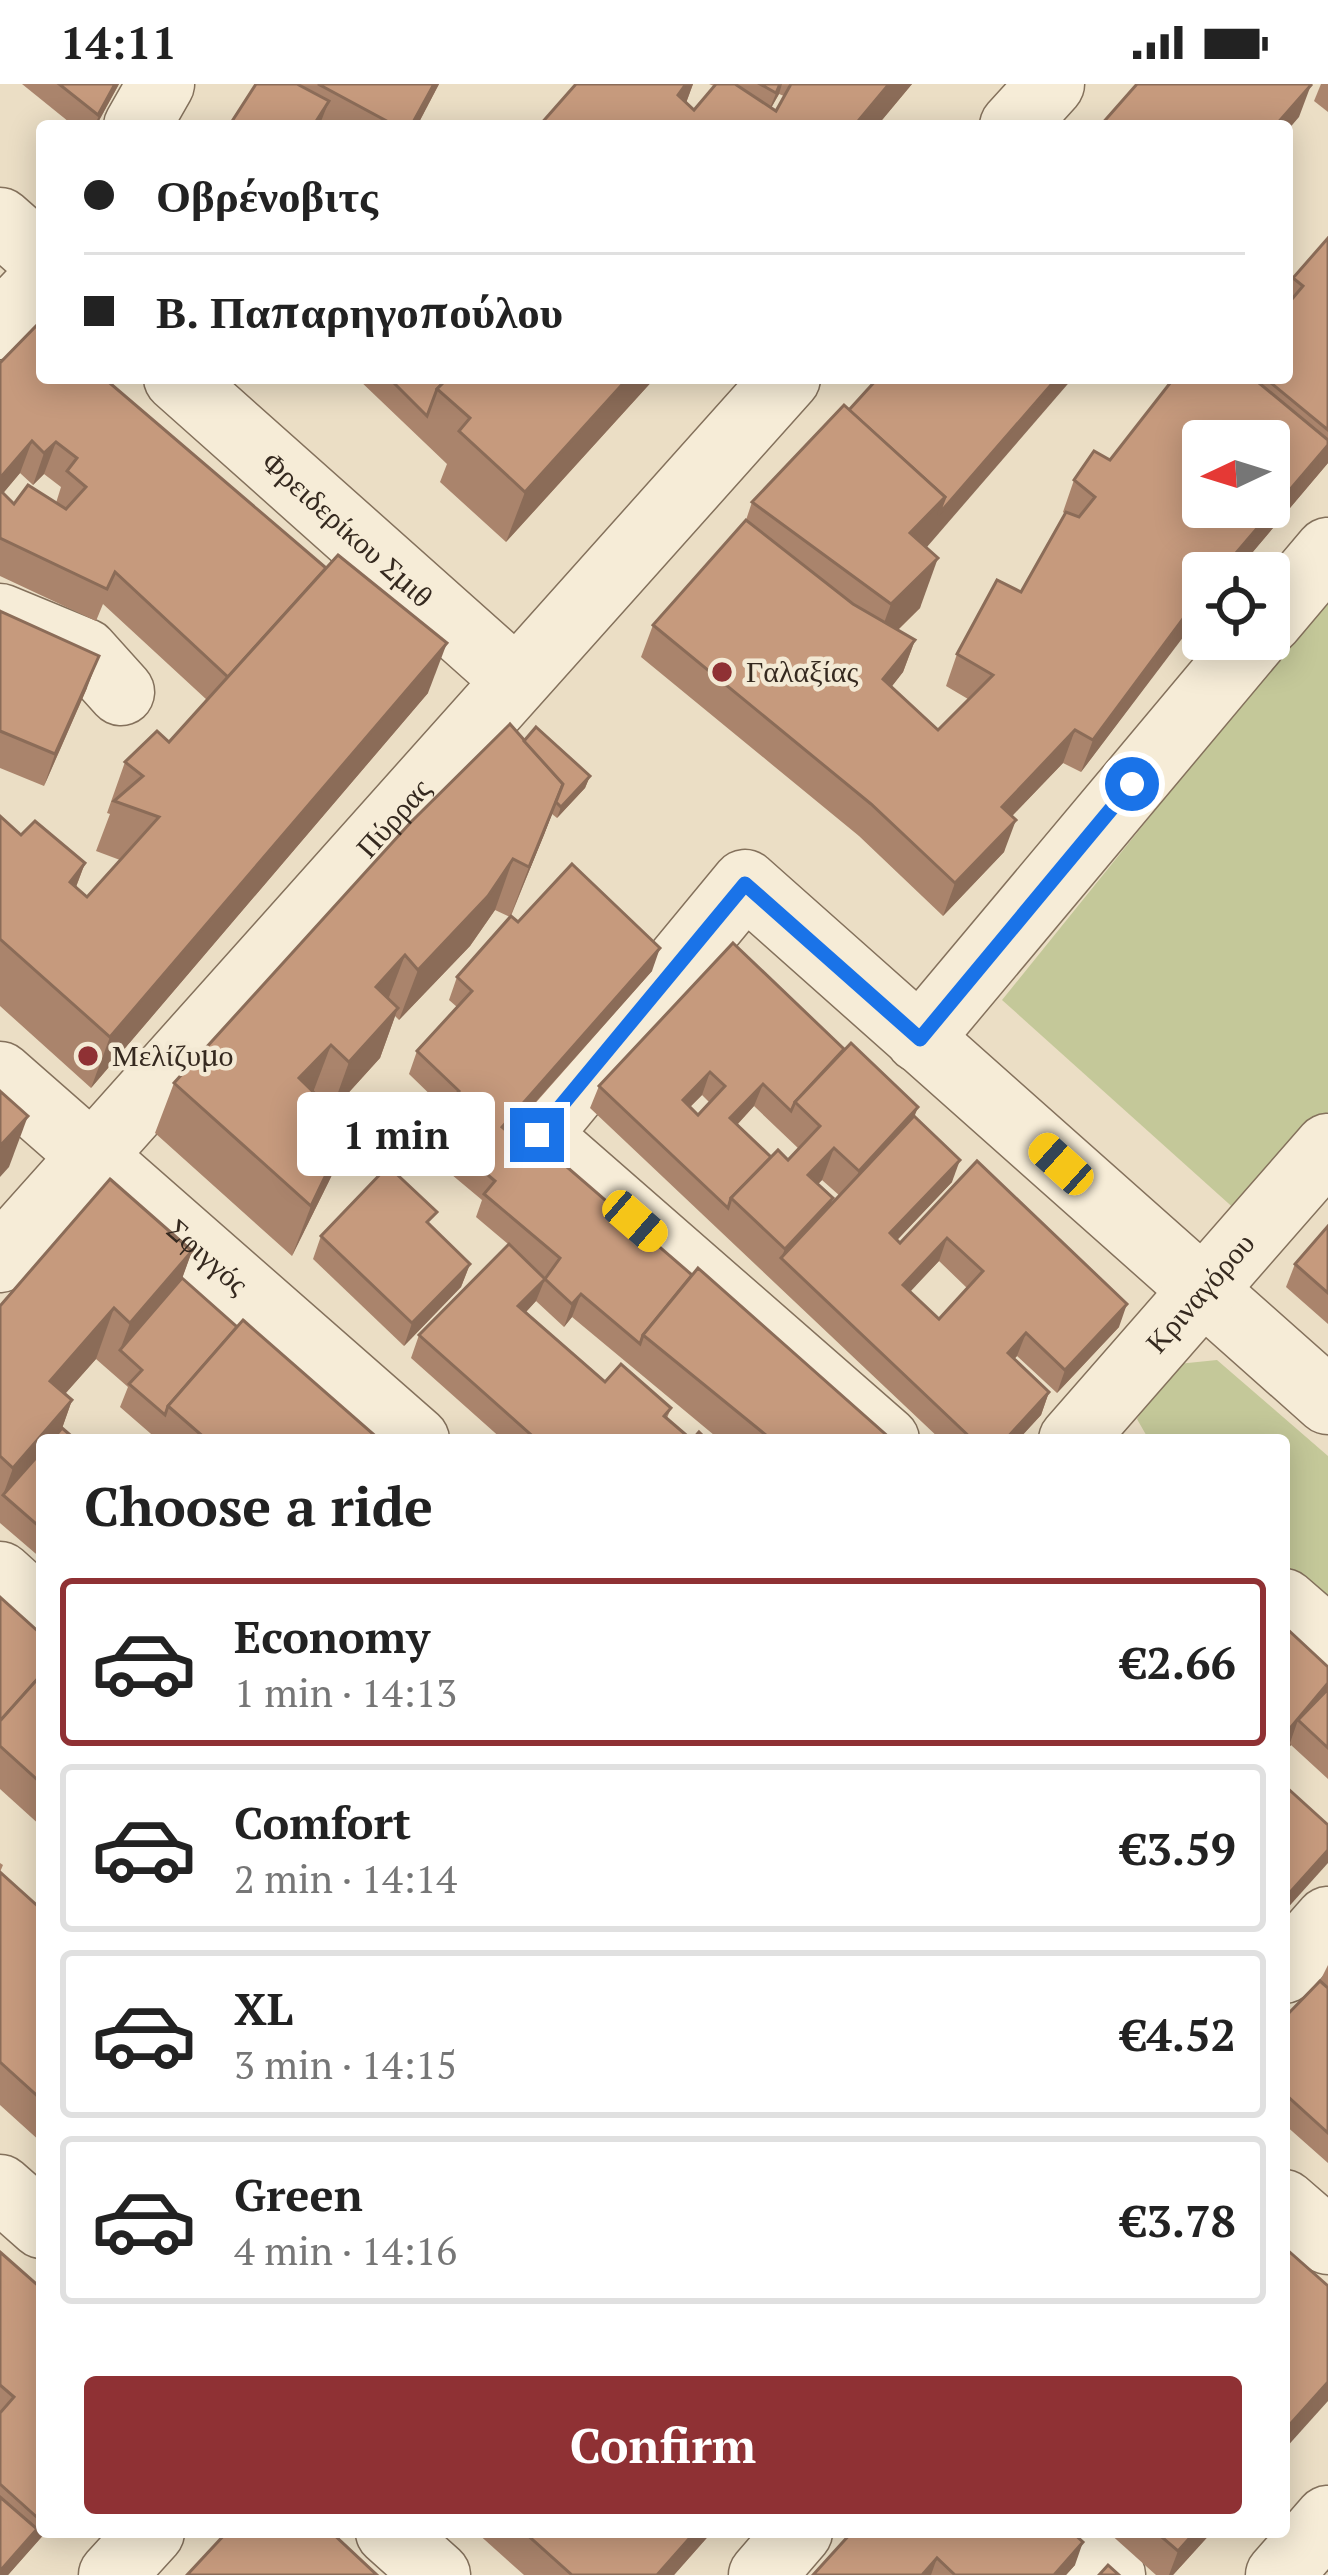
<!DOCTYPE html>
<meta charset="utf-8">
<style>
:root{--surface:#fff;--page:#f2f2f2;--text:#222;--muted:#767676;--line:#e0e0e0;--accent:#8f3134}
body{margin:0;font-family:"PT Serif",serif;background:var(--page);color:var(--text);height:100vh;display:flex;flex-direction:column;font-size:45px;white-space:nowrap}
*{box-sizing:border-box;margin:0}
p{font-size:39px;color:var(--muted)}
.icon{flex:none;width:66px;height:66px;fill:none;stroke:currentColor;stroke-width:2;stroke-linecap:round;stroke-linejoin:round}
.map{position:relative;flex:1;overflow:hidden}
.drawer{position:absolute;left:36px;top:1350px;width:1254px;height:1104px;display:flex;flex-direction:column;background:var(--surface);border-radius:12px;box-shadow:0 6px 30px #0003}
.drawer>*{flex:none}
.banner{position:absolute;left:36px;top:36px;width:1257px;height:264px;border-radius:12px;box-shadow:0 6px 30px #0003;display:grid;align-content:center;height:264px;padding:0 48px;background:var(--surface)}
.needle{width:78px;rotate:266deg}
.fabs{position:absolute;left:1182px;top:336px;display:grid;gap:24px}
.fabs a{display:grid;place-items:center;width:108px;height:108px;border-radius:12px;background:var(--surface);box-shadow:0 6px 30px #0003;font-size:60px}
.end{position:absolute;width:54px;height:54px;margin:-27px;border:15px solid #1a73e8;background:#fff;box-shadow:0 0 0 6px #fff}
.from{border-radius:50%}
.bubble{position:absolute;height:84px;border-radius:12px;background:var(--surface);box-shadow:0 6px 30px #0003;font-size:39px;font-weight:800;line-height:84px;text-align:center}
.car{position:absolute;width:36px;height:72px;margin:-36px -18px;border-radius:15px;box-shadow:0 0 9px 3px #0007;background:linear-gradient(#f5c518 24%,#345 0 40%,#f5c518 0 76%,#345 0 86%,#f5c518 0)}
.banner b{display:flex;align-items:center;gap:42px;height:114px;font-size:45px}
.banner b+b{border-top:3px solid var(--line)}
.banner i{width:30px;height:30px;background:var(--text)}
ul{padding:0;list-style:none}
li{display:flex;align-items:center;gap:36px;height:168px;margin:0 24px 18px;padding:0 24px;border:6px solid var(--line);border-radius:12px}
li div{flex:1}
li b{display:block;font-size:45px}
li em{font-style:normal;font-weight:800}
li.active{border-color:var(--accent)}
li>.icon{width:108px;height:108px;stroke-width:1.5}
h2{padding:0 48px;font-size:54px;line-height:144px}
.button{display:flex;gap:24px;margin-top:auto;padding:24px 48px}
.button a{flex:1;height:138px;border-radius:12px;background:var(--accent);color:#fff;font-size:48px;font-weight:800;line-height:138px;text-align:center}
.status{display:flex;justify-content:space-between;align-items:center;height:84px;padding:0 60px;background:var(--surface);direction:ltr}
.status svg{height:33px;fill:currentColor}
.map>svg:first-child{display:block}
.green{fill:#c4c899}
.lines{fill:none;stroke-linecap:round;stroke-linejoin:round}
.minor-casing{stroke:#84715c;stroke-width:69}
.minor{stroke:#f6ecd7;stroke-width:66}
.wall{fill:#aa846c;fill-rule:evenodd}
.shaded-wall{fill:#8b6c58}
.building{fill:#c69a7d;stroke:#8b6c58;stroke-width:3;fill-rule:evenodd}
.route{stroke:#1a73e8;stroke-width:15}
.poi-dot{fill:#8f3134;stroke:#f3e9d4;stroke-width:4.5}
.labels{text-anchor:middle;stroke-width:9;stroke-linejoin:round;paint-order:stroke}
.street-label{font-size:30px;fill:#35291f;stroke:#f3e9d4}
.poi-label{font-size:30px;fill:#35291f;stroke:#f3e9d4;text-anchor:start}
</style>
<div class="status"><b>14:11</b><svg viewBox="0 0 49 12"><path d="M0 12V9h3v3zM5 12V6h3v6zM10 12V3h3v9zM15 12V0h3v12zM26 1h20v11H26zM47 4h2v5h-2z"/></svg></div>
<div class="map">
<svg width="1328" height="2491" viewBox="0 0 1328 2491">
<rect width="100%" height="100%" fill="#ebdec5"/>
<g class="green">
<path d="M1328,512v516l-90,100 -236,-212z"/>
<path d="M1217,1276l111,96v154l-44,-39v-131h-135l-12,-21 31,-54z"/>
</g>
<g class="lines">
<g class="minor-casing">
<g id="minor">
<path d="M137,42l24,-42"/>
<path d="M1013,42l38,-42"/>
<path d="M0,137l42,37"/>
<path d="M0,242l42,-44"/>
<path id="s1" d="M177,294l339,302"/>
<path d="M0,533l85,35 36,40"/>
<path d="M1269,537l59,-70"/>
<path d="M919,955l335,-400"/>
<path id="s2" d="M0,991l416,365"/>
<path id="s3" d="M0,1175l787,-881"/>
<path d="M886,1356l-349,-305 208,-252 583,518"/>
<path id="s4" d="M1072,1356l256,-293"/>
<path d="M0,1491l42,38"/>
<path d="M1284,1518l44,38"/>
<path d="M1284,1886l44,-50"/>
<path d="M0,2104l42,37"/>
<path d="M1284,2119l44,38"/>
<path d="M389,2448l48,43"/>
<path d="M1064,2448l48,43"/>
<path d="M112,2491l39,-43"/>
<path d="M762,2491l37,-43"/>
<path d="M1279,2491l49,-56"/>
</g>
</g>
<use href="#minor" class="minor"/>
</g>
<g class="wall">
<path d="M22,0h97l-23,42h-22z"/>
<path d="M256,0h183l-22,42h-93z"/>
<path d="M576,0h117l-7,19 8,7 20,-24 -5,-2h203l-35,42h-338zM779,10l5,2 -8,15 -5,-3z"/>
<path d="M1321,0h7v28l-14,-11z"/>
<path d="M1328,154v225l-93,110h-32l-11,51 -111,148 -18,-9 -51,53 -8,36 -61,64 -84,-80 -218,-179 12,-32 93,-105 6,-18 174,46 -6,60 -22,22 17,10 -12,32 -12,15 47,43 30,-31 -22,-13 11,-32 64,-62 44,-78 -2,-2 11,-32 36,-20 64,-82h113v-83l6,-17z"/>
<path d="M0,279l428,330 -337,395 -91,-82v-190l21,19 64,28 -9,24 11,10 33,-37 -24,-9 14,-37 -3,-1 18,-51 44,-20 38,-42 -104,-96 -7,17 -96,-45zM20,389l13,12 11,-11 17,13 -5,16 -42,1 -11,-11z"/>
<path d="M357,294h298l-149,164 -66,-60 7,-18z"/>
<path d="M0,527l87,77 -43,98 -44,-18z"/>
<path d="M524,657l66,35 -5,12 -28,30 -5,-4 -41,102 7,6 134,49 -143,162 35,30 148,112 200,165h-172l-148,-123 -8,10 -28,-26 -10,11 79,70 66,26 -4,10 26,22h14h-204l-92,-82 8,-23 89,-91 -32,-27 6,-17 -61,-51 9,-23 14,-18 -35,-34 8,-23 40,-44 -8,-7 8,-23 53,-60 -15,-7 -25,36 -71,74 -4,-4 -15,42 -47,52 16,17 -18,50 -39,79 -137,-123 19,-50z"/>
<path d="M733,859l181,173 38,66 -55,58 3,3 77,-82 142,166 -62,66 -40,-37 -3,3 35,33 -8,23 -23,25h-77l-351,-332 9,-22zM702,1011l8,8 -12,12 -8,-8zM754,1022l45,43 -11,11 -17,-3 -34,-32zM822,1096l18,16 -10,10 -12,-22zM939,1177l28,27 -28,31 -29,-28z"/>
<path d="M1328,1142v98l-42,-37 9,-23z"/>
<path d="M432,1143l38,37 -9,23 -57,59 -91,-87 8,-23z"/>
<path d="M192,1167l-10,27 55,49 143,113h-222l-38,-33 8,-20 -32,-28 -31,35 7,6 -10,28 -20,12v119l-42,-36v-217z"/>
<path d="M0,1513l42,38v192l-42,-38z"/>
<path d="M1284,1542l44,41v112l-37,-34 -7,8z"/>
<path d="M0,1779l3,2 -3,7 42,38v233l-42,-38z"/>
<path d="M1328,1881v198l-44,-39v-106l36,-37z"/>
<path d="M0,2168l46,280 -38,43h-8z"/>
<path d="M476,2448h236l-38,43h-150z"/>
<path d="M852,2448l223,33 -9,10h-253z"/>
<path d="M1108,2448h104l-39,43h-17z"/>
</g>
<g class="shaded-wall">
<path d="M115,0h4l-23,42h-2z"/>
<path d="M434,0h5l-22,42h-6z"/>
<path d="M686,0h7l-13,35 -2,-24z"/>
<path d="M780,0h2l-3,10 -12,21z"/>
<path d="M889,0h23l-35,42h-23z"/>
<path d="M1311,1l-12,32 -12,14v-5h-12z"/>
<path d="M329,17l-9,23 -1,2h-6z"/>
<path d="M628,294h27l-149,164 19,-50z"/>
<path d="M1057,294h16l-146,169 -17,-14z"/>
<path d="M32,357l-12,32 -20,24v-19z"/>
<path d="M56,358l-12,32 -11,11 11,-32z"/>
<path d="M1328,360v19l-93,110h-16z"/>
<path d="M938,474l-18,50 -48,47 19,-51z"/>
<path d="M1203,508v19l-122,161 12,-32z"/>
<path d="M915,556l-12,32 -31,40 11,-33z"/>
<path d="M447,559l-19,50 -337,395 19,-51z"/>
<path d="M99,572l-12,32 -43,98 11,-32z"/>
<path d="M1075,646l-12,33 -73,76 12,-32z"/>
<path d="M590,692l-5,12 -28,30 4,-11z"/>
<path d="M563,700l-19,51 -34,82 19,-50z"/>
<path d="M1016,736l-12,32 -61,64 12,-33z"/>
<path d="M513,775l-18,51 -25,36 -71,74 19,-50z"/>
<path d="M85,779l-19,50 4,-31z"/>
<path d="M660,864l-8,23 -159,179 9,-23z"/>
<path d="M405,871l-19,50 -10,-18z"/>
<path d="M398,924l-18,50 -49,54 18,-50z"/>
<path d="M331,961l-19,50 -13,-17z"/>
<path d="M710,988l-8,23 -28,28 9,-23z"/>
<path d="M763,1000l-9,22 -32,35 8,-23z"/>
<path d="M918,1023l-12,32 -59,64 12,-32z"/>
<path d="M28,1032l-19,51 -9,10v-31z"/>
<path d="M349,1043l-18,50 -39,79 19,-50z"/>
<path d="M834,1064l-12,32 -26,27 12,-32z"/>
<path d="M960,1076l-8,22 -70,74 8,-23z"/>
<path d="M833,1114l-12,32 -40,28 4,-9z"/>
<path d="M947,1154l-8,23 -44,47 8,-23z"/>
<path d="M192,1167l-18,50 -54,49 10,-27z"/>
<path d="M470,1180l-9,23 -57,59 8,-23z"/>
<path d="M545,1195l-9,22 -26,28 8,-23z"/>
<path d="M581,1210l-9,23 -8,10 8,-23z"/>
<path d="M1127,1220l-8,23 -62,66 8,-23z"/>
<path d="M114,1224l-18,51 -65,73 19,-51z"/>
<path d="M1026,1249l-9,23 -18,20 9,-23z"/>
<path d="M1049,1308l-8,23 -23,25h-13z"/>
<path d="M72,1316l-14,40h-16v24l-39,31 10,-27z"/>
<path d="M1328,1599v13l-30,24 -8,23 1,2 -7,8 2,-20z"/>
<path d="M1328,1766v13l-44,49v-13z"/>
<path d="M1328,2298v19l-44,49v-19z"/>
<path d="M42,2434v14h4l-38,43h-8v-4l37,-42z"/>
<path d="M695,2448h17l-38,43h-17z"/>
<path d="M1195,2448h17l-39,43h-4l9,-24z"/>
<path d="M1083,2458l-8,23 -9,10h-12z"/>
<path d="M937,2474l-6,17h-9z"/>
</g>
<g class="building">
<path d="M59,0h56l-17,31z"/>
<path d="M256,0h41l32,17 -16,25h-84z"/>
<path d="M318,0h116l-23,42h-15z"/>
<path d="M576,0h110l-8,11 16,15 22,-26h19l41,27 15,-27h98l-35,42h-315z"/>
<path d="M760,0h20l-4,9z"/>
<path d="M1137,0h173l1,1 -36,41h-175z"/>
<path d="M1328,154v192l-63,-52h22v-73l16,-19 -10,-8z"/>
<path d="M39,239l3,2v53h62l222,190 -98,109 -113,-105 -8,17 -107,-51v-48l14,14 14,-19 38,24 20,-22 -19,-16 10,-13 -21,-16 -12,11 -12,-12 -32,37v-115z"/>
<path d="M389,294h59l-11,11 -10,27z"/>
<path d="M448,294h180l-103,114 -66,-61 11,-13 -33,-29z"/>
<path d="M878,294h179l-119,137 7,-18 -96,-87z"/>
<path d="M1174,294h79l75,62v5l-109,128h-16v19l-110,148 -18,-10 -73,77 14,13 -61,63 -84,-79 -218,-179 93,-105 107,84 62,36 -32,39 55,51 55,-55 -36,-21 40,-74 24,12 45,-80 13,5 16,-20 -21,-17 20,-29 16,9zM1203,357h66v66h-66z"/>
<path d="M844,321l101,92 -35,36 28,25 -47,46 -139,-102z"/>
<path d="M338,471l109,88 -337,394 -110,-98v-123l21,19 14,-14 50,42 -15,19 17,15 72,-80 -45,-16 29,-25 -18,-14 32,-31 12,11z"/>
<path d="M0,527l99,45 -44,98 -55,-23z"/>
<path d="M510,640l53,60 -34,83 -16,-8 -25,37 -70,74 -13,-15 -29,32 22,21 -49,54 -18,-17 -32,33 50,49 -38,79 -137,-123 237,-261z"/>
<path d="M536,643l54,49 -29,31 -5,-5 7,-18 -39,-43z"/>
<path d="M572,780l88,84 -158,179 42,36 8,-9 140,121 -49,60 -3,9 -59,-50 -9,10 -27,-25 15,-21 -76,-64 11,-13 -65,-55 29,-35 -42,-40 55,-60 -15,-14 54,-61 7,6z"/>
<path d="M733,859l111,106 -49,53 -4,9 -28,-27 -33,34 41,39 -40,41 -3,10 -129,-122zM710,988l15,14 -27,29 -15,-15z"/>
<path d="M851,959l67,64 -59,64 -25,-23 -26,27 25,23 -48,51 -54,-51 47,-48 10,10 32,-34 -25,-24z"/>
<path d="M0,1007l28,25 -28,30z"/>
<path d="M914,1032l46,44 -70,73 10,10 77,-82 150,143 -62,66 -39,-37 -18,20 41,39 -44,48h-32l-192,-182zM947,1154l36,33 -44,48 -36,-34z"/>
<path d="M388,1082l49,46 -10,10 43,42 -58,59 -91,-87z"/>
<path d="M110,1095l82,72 -62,72 -16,-15 -64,73 22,19 -59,68 -13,-12v-150z"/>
<path d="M1328,1142v67l-33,-29z"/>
<path d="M509,1160l36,35 -27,27 87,76 16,-18 50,44 -7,8 28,24h-155l-118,-105z"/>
<path d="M698,1184l194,172h-120l-129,-105z"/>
<path d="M182,1194l55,49 -69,79 -3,9 -36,-31 13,-14 -22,-20z"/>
<path d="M243,1236l137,120h-173l-39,-34z"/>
<path d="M62,1344l14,12h-24z"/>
<path d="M699,1348l8,8h-15z"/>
<path d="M42,1367v78l-39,-34z"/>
<path d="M0,1513l42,38v39l-42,47z"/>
<path d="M1284,1542l44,41v16l-42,50 -2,-2z"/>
<path d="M42,1590v110l-42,-38v-25z"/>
<path d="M1328,1605v59l-30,-28z"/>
<path d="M1284,1701l44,40v25l-44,49z"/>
<path d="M0,1788l42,38v190l-42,-38z"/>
<path d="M1320,1897l8,7v145l-44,-40v-75z"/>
<path d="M1284,2163l44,39v96l-44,49z"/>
<path d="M0,2168l42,37v229l-2,2 -40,-36v-71l14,-16 -14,-12z"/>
<path d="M0,2413l37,32 -37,42z"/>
<path d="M227,2448h104l46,43h-190z"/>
<path d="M524,2448h171l-38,43h-85z"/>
<path d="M852,2448h220l11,10 -29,33h-99l-18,-17 -15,17h-109z"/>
<path d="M1156,2448h39l-17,19z"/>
<path d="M1108,2481l11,10h-20z"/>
</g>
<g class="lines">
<path class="route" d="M537,1051l208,-251 175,155 212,-255"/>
</g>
<g class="poi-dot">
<circle cx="722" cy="588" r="12"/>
<circle cx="88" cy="972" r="12"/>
</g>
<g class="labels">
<g class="street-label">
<text dy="10" stroke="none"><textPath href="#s1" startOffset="228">Φρειδερίκου Σμιθ</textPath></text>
<text dy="10" stroke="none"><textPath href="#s3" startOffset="591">Πύρρας</textPath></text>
<text dy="10" stroke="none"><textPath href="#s2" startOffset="276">Σφιγγός</textPath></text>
<text dy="10" stroke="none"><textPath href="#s4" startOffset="195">Κριναγόρου</textPath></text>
</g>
<g class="poi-label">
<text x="746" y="598">Γαλαξίας</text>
<text x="112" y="982">Μελίζυμο</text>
</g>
</g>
</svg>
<div class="fabs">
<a><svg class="needle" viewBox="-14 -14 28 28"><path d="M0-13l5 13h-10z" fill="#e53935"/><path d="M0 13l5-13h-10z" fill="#767676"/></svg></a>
<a><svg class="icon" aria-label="locate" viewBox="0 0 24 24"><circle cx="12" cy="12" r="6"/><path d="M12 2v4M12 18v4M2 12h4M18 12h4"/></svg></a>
</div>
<i class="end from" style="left:1132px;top:700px"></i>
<i class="end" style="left:537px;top:1051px"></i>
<div class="bubble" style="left:297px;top:1008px;width:198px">1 min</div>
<i class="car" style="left:1061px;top:1080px;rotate:312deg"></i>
<i class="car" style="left:635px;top:1137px;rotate:131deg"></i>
<div class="banner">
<b><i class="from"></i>Οβρένοβιτς</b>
<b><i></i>Β. Παπαρηγοπούλου</b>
</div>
<section class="drawer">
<h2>Choose a ride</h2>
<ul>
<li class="active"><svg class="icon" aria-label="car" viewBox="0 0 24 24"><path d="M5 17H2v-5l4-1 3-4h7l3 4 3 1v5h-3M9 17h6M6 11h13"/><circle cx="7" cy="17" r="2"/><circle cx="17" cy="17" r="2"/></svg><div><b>Economy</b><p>1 min · 14:13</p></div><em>€2.66</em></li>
<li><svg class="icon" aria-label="car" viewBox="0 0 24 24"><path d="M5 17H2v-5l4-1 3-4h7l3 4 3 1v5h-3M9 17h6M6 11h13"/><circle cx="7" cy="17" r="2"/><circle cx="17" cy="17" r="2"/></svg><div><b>Comfort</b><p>2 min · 14:14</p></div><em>€3.59</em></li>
<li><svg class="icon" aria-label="car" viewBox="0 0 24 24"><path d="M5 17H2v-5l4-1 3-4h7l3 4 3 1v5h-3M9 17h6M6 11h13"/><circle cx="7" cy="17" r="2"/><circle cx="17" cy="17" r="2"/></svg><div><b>XL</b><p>3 min · 14:15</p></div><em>€4.52</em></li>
<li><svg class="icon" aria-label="car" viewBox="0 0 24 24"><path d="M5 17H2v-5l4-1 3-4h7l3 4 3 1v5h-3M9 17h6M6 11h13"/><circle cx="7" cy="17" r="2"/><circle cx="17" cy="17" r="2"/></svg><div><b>Green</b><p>4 min · 14:16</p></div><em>€3.78</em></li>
</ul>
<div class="button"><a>Confirm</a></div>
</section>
</div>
